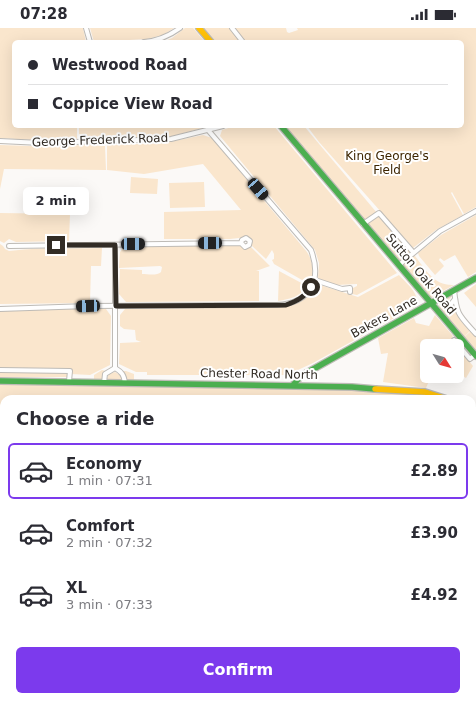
<!DOCTYPE html>
<meta charset="utf-8">
<style>
:root{--surface:#fff;--page:#f2f2f3;--text:#2b2b33;--muted:#7c7c81;--line:#e1e1e2;--accent:#7c3aed}
body{margin:0;font-family:"DejaVu Sans",sans-serif;background:var(--page);color:var(--text);height:100vh;display:flex;flex-direction:column;font-size:15px;white-space:nowrap}
*{box-sizing:border-box;margin:0}
p{font-size:13px;color:var(--muted)}
.icon{flex:none;width:22px;height:22px;fill:none;stroke:currentColor;stroke-width:2;stroke-linecap:round;stroke-linejoin:round}
.map{position:relative;flex:1;overflow:hidden}
.sheet{position:absolute;left:0px;top:367px;width:476px;height:306px;display:flex;flex-direction:column;background:var(--surface);border-radius:12px 12px 0 0;box-shadow:0 4px 16px #0002}
.sheet>*{flex:none}
.hud{position:absolute;left:12px;top:12px;width:452px;height:88px;border-radius:6px;box-shadow:0 4px 16px #0002;display:grid;align-content:center;height:88px;padding:0 16px;background:var(--surface)}
.needle{width:26px;rotate:127deg}
.buttons{position:absolute;left:420px;top:311px;display:grid;gap:8px}
.buttons a{display:grid;place-items:center;width:44px;height:44px;border-radius:6px;background:var(--surface);box-shadow:0 4px 16px #0002;font-size:20px}
.end{position:absolute;width:18px;height:18px;margin:-9px;border:5px solid #322c25;background:#fff;box-shadow:0 0 0 2px #fff}
.from{border-radius:50%}
.bubble{position:absolute;height:28px;border-radius:6px;background:var(--surface);box-shadow:0 4px 16px #0002;font-size:13px;font-weight:600;line-height:28px;text-align:center}
.car{position:absolute;width:12px;height:24px;margin:-12px -6px;border-radius:5px;box-shadow:0 0 3px 1px #0007;background:linear-gradient(#222 24%,#8ab4d8 0 40%,#222 0 76%,#8ab4d8 0 86%,#222 0)}
.hud b{display:flex;align-items:center;gap:14px;height:38px;font-size:15px}
.hud b+b{border-top:1px solid var(--line)}
.hud i{width:10px;height:10px;background:var(--text)}
ul{padding:0;list-style:none}
li{display:flex;align-items:center;gap:12px;height:56px;margin:0 8px 6px;padding:0 8px;border:2px solid transparent;border-radius:6px}
li div{flex:1}
li b{display:block;font-size:15px}
li em{font-style:normal;font-weight:600}
li.on{border-color:var(--accent)}
li>.icon{width:36px;height:36px;stroke-width:1.5}
h2{padding:0 16px;font-size:18px;line-height:48px}
.primary-button{display:flex;gap:8px;margin-top:auto;padding:8px 16px}
.primary-button a{flex:1;height:46px;border-radius:6px;background:var(--accent);color:#fff;font-size:16px;font-weight:600;line-height:46px;text-align:center}
.status{display:flex;justify-content:space-between;align-items:center;height:28px;padding:0 20px;background:var(--surface);direction:ltr}
.status svg{height:11px;fill:currentColor}
.map>svg:first-child{display:block}
.green{fill:#fae6cd}
.lines{fill:none;stroke-linecap:round;stroke-linejoin:round}
.stream{stroke:#ead7fb;stroke-width:1}
.street-casing{stroke:#bebbb6;stroke-width:6}
.fast-casing{stroke:#bebbb6;stroke-width:8}
.slow-casing{stroke:#bebbb6;stroke-width:8}
.street{stroke:#fefefe;stroke-width:4}
.fast{stroke:#4caf50;stroke-width:5.5}
.slow{stroke:#ffc107;stroke-width:5.5}
.route{stroke:#322c25;stroke-width:5}
.labels{text-anchor:middle;stroke-width:4;stroke-linejoin:round;paint-order:stroke}
.street-label{font-size:12px;fill:#322c25;stroke:#fff}
.park-label{font-size:12px;fill:#3d2500;stroke:#fff}
</style>
<div class="status"><b>07:28</b><svg viewBox="0 0 49 12"><path d="M0 12V9h3v3zM5 12V6h3v6zM10 12V3h3v9zM15 12V0h3v12zM26 1h20v11H26zM47 4h2v5h-2z"/></svg></div>
<div class="map">
<svg width="476" height="673" viewBox="0 0 476 673">
<rect width="100%" height="100%" fill="#fbf9f7"/>
<g class="green">
<path d="M0,0h83l3,14h-72v84h63v13l-43,1 -34,-2z"/>
<path d="M90,0h84l-11,7 -16,4 -53,3z"/>
<path d="M185,0h8l12,14h-42l9,-4z"/>
<path d="M201,0h29l11,14h-28z"/>
<path d="M235,0h51l1,4 2,1 9,-3 -1,-2h179v179l-12,7 -12,-22 -1,1 12,22 -27,15 -23,18 -94,-106 -12,-16h155v-84h-216z"/>
<path d="M79,98h131l-37,10 -8,1 -86,2z"/>
<path d="M235,98h39l123,147 -40,22 -5,-1v-4l1,-2 4,-2v-2l-21,1 -17,-6 -1,-1 1,-15 -4,-13 -95,-114 2,-6z"/>
<path d="M289,98h15l73,87 -11,7h-2l-78,-92z"/>
<path d="M203,107l9,3 95,114c6,9 8,22 2,32l-35,-20 -2,-4 2,-1v-5l-2,-4 -6,9 -15,-14 1,-5 -4,-3 -18,2h-66v-27l77,-2 -38,-46 -59,10 -37,-4v-25l58,-2z"/>
<path d="M0,117l31,1 62,-1 12,1 1,24 -102,-1 -4,20z"/>
<path d="M131,149l27,2 -1,15 -27,-1z"/>
<path d="M204,154l1,25 -35,1 -1,-25z"/>
<path d="M0,185l70,1 -1,27 -53,1 -7,-3 -5,4 -4,-2z"/>
<path d="M476,187v57l-8,5 -13,-22 -11,6 -4,-3 -1,2 5,6 -9,9 -16,-19 -1,-3 23,-18z"/>
<path d="M379,188l32,35 -11,10 -1,1 -32,-38 1,-2z"/>
<path d="M0,216l3,2 2,3 4,2c30,-4 62,-2 93,-3l-1,18h-10l-1,37 -90,1z"/>
<path d="M236,217l14,1 20,20 -14,5h3v30l-133,1 -7,-8 1,-25 22,1v4c6,0 15,2 19,-2l1,-5 -2,-1 -41,2 1,-16 4,-5z"/>
<path d="M413,228h2c11,14 19,30 39,29l-22,12h-3l-26,-32z"/>
<path d="M279,243l28,15c-7,11 -17,13 -29,15z"/>
<path d="M399,247c7,8 22,19 17,31l-103,57 -26,12h-140v-3h-11l-17,-8 1,-21 21,-1 -5,-2 -1,-10 -11,-1 -4,-3v-11l5,-6 161,-2c14,-4 23,-10 31,-23l41,13z"/>
<path d="M476,256v23l-12,-14z"/>
<path d="M454,267l-8,7 3,2 2,-2 3,1 2,10 15,17 -8,8 -24,-30 1,-6z"/>
<path d="M62,281h44l5,7 -1,49 -20,10 -19,-1 1,-5 -72,-1v-57z"/>
<path d="M435,287l18,21 -6,10h-20v30h4l-5,12 -43,-6 5,-29 -7,1 -3,-16 36,-20 2,5 13,3z"/>
<path d="M471,303l5,5v18l-13,-16z"/>
<path d="M462,327l3,1 8,10 -7,12 -9,-6v-9z"/>
<path d="M102,342l4,1 -4,8 -8,1v-5z"/>
<path d="M0,343l68,2v4h-68z"/>
<path d="M122,343h4l8,3v6h-6z"/>
<path d="M115,344l5,3 2,5h-16l3,-6z"/>
<path d="M0,356l294,3 131,8 14,4h-435v298h468v-286l4,2v288h-476z"/>
</g>
<g class="lines">
<g class="stream">
<path d="M404,371l2,-3"/>
<path d="M472,666l4,-4"/>
<path d="M257,673l3,-4"/>
<path d="M468,673l2,-4"/>
</g>
<g class="street-casing">
<g id="street">
<path d="M86,0l4,14"/>
<path d="M232,0l11,14"/>
<path d="M144,14c13,-1 25,-6 36,-14"/>
<path d="M0,113l41,2 130,-4 52,-13"/>
<path d="M363,196l16,-11 34,39"/>
<path d="M9,218l232,-3 4,4 4,-2 1,-4 -4,-3 -4,2 -1,3"/>
<path d="M399,237l41,-34 36,-20"/>
<path d="M315,252l27,9 8,-1v4"/>
<path d="M454,262c3,26 5,25 22,44"/>
<path d="M451,276l4,-5"/>
<path d="M0,281l88,-3 189,-1c34,-2 45,-25 34,-55l-103,-120"/>
<path d="M454,312l16,19 5,-4"/>
<path d="M115,340v-123"/>
<path d="M115,340c7,4 9,7 10,15"/>
<path d="M0,342l70,1 -1,10"/>
<path d="M104,355l1,-9 10,-6"/>
</g>
</g>
<g class="fast-casing">
<g id="fast">
<path d="M281,98l195,230"/>
<path d="M0,353l352,6 23,2"/>
<path d="M293,357l8,-9 175,-98"/>
<path d="M472,380l4,1"/>
</g>
</g>
<g class="slow-casing">
<g id="slow">
<path d="M199,0l12,14"/>
<path d="M375,361l50,3 22,7"/>
</g>
</g>
<use href="#street" class="street"/>
<use href="#fast" class="fast"/>
<use href="#slow" class="slow"/>
</g>
<g class="lines">
<path class="route" d="M56,217h59l1,61 170,-1c11,-4 19,-8 25,-18"/>
</g>
<g class="labels">
<g class="street-label">
<text transform="translate(100 112) rotate(-2)" y="4">George Frederick Road</text>
<text transform="translate(421 246) rotate(50)" y="4">Sutton Oak Road</text>
<text transform="translate(384 289) rotate(-29)" y="4">Bakers Lane</text>
<text transform="translate(259 346) rotate(1)" y="4">Chester Road North</text>
</g>
<g class="park-label">
<text x="387" y="132">King George's<tspan x="387" dy="14">Field</tspan></text>
</g>
</g>
</svg>
<div class="buttons">
<a><svg class="needle" viewBox="-14 -14 28 28"><path d="M0-13l5 13h-10z" fill="#e53935"/><path d="M0 13l5-13h-10z" fill="#7c7c81"/></svg></a>
</div>
<i class="end from" style="left:311px;top:259px"></i>
<i class="end" style="left:56px;top:217px"></i>
<div class="bubble" style="left:23px;top:159px;width:66px">2 min</div>
<i class="car" style="left:258px;top:161px;rotate:139deg"></i>
<i class="car" style="left:210px;top:215px;rotate:269deg"></i>
<i class="car" style="left:133px;top:216px;rotate:89deg"></i>
<i class="car" style="left:88px;top:278px;rotate:268deg"></i>
<div class="hud">
<b><i class="from"></i>Westwood Road</b>
<b><i></i>Coppice View Road</b>
</div>
<section class="sheet">
<h2>Choose a ride</h2>
<ul>
<li class="on"><svg class="icon" aria-label="car" viewBox="0 0 24 24"><path d="M5 17H2v-5l4-1 3-4h7l3 4 3 1v5h-3M9 17h6M6 11h13"/><circle cx="7" cy="17" r="2"/><circle cx="17" cy="17" r="2"/></svg><div><b>Economy</b><p>1 min · 07:31</p></div><em>£2.89</em></li>
<li><svg class="icon" aria-label="car" viewBox="0 0 24 24"><path d="M5 17H2v-5l4-1 3-4h7l3 4 3 1v5h-3M9 17h6M6 11h13"/><circle cx="7" cy="17" r="2"/><circle cx="17" cy="17" r="2"/></svg><div><b>Comfort</b><p>2 min · 07:32</p></div><em>£3.90</em></li>
<li><svg class="icon" aria-label="car" viewBox="0 0 24 24"><path d="M5 17H2v-5l4-1 3-4h7l3 4 3 1v5h-3M9 17h6M6 11h13"/><circle cx="7" cy="17" r="2"/><circle cx="17" cy="17" r="2"/></svg><div><b>XL</b><p>3 min · 07:33</p></div><em>£4.92</em></li>
</ul>
<div class="primary-button"><a>Confirm</a></div>
</section>
</div>
